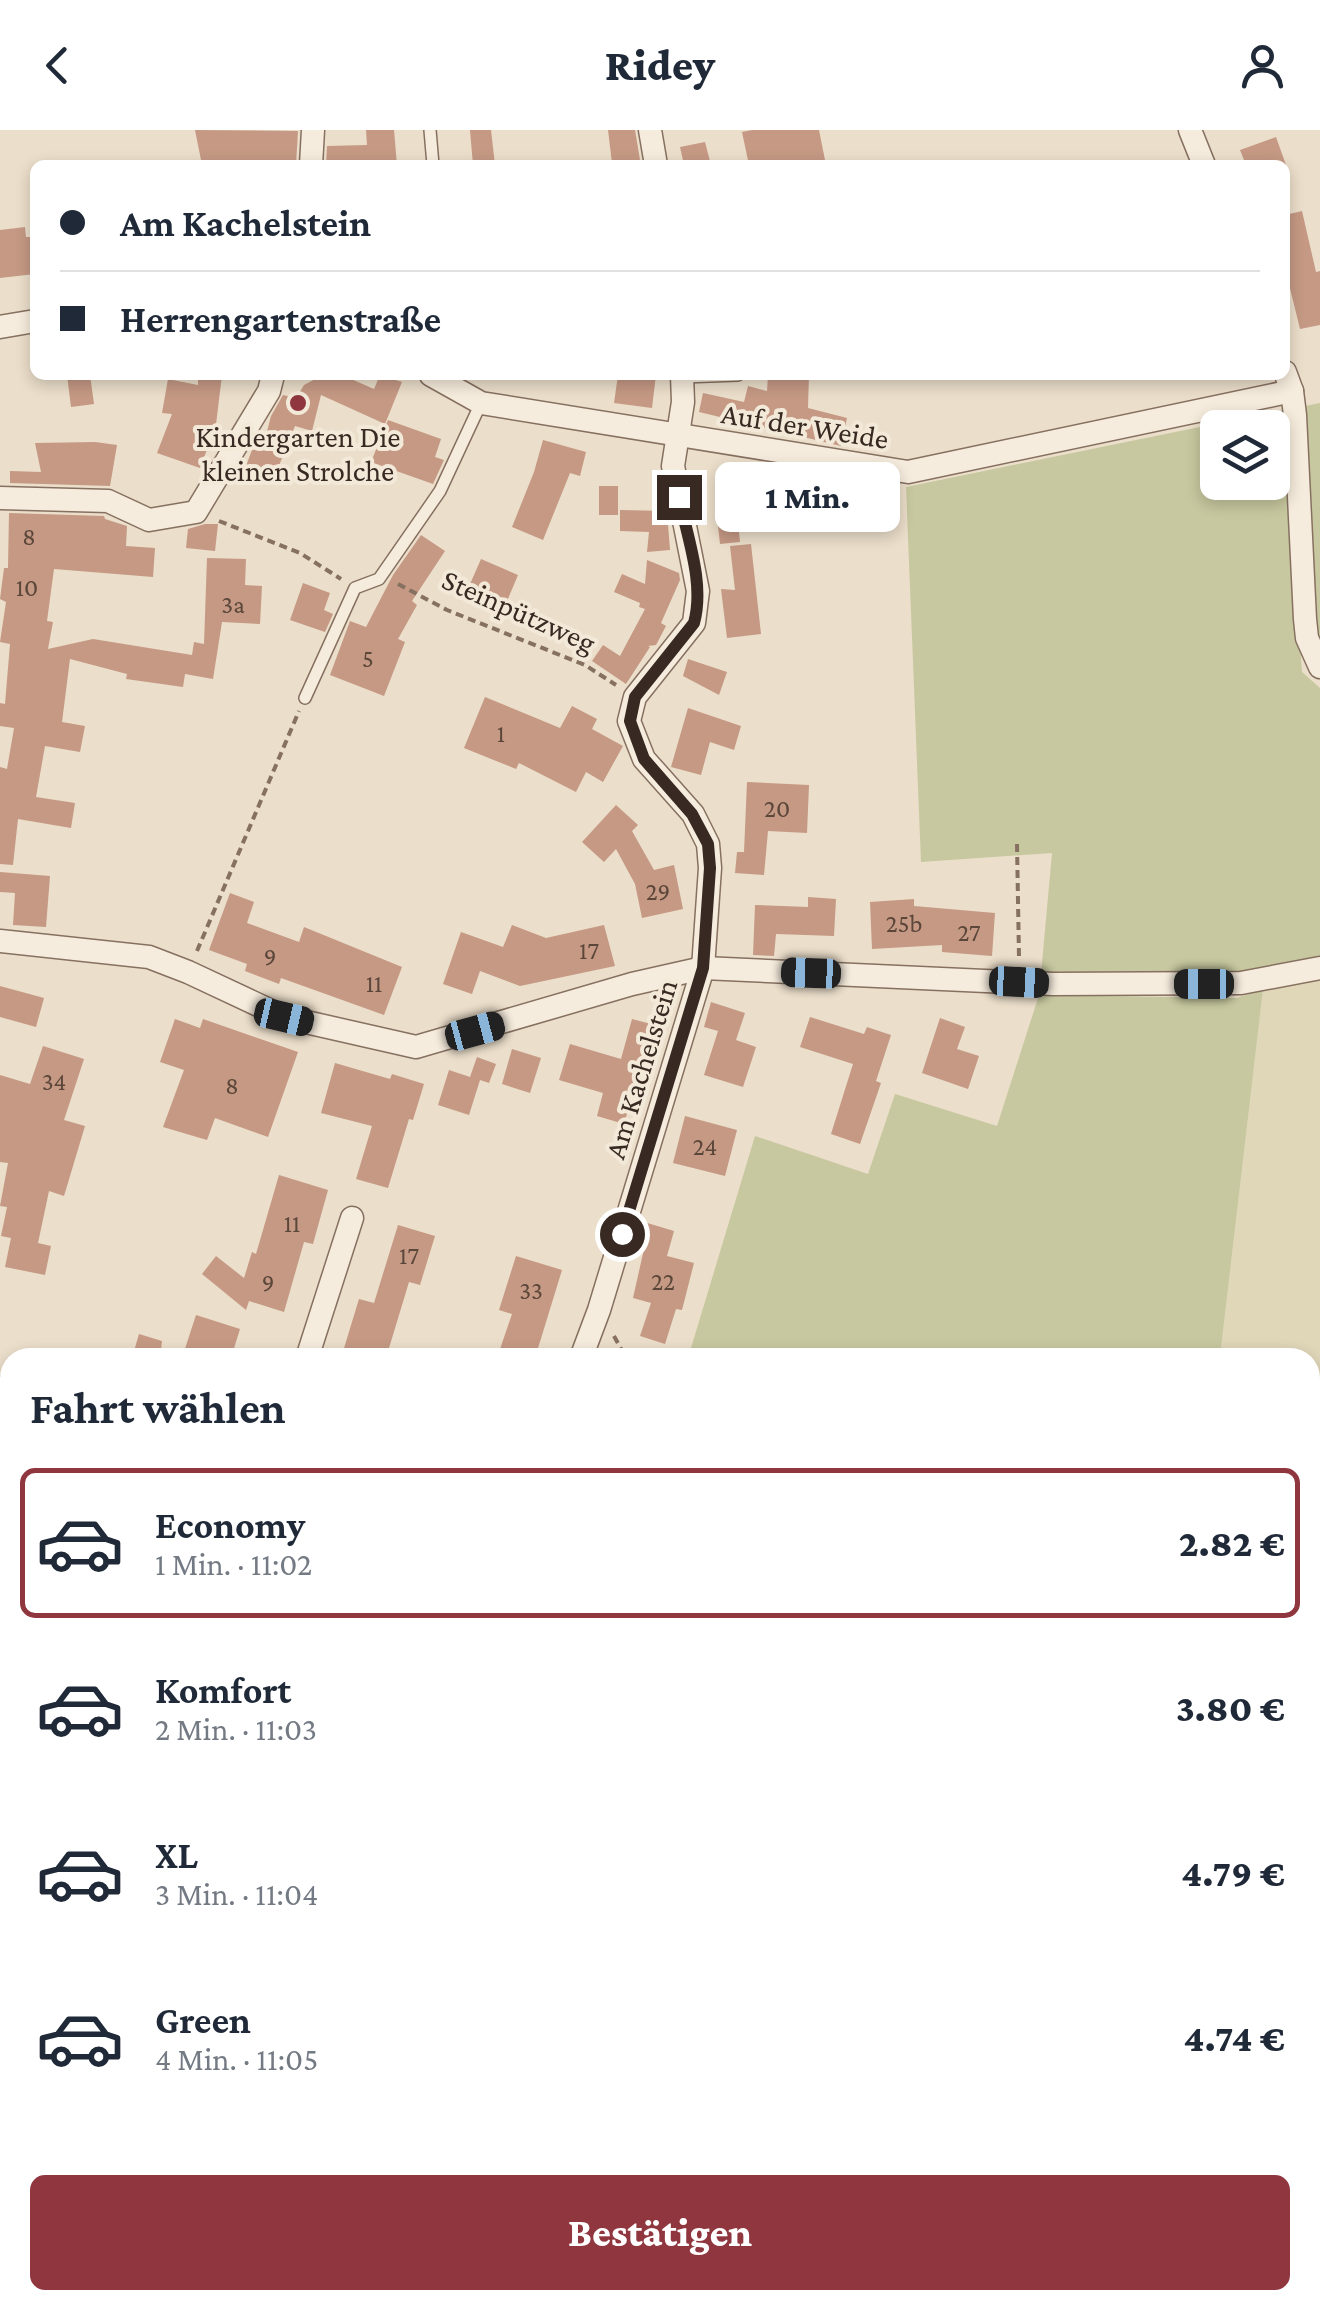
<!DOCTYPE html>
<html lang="de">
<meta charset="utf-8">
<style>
:root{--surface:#fff;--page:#f6f6f7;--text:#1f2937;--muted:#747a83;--line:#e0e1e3;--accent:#8f363f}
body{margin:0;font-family:"Crimson Pro",serif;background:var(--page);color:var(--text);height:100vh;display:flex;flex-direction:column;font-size:38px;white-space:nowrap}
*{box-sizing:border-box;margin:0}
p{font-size:32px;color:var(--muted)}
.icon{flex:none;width:55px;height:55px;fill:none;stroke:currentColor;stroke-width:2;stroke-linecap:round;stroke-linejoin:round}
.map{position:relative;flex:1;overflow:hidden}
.details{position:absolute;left:0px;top:1218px;width:1320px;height:962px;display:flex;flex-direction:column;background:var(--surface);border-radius:30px 30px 0 0;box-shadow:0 5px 15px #0003}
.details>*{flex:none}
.guide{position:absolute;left:30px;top:30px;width:1260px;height:220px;border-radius:15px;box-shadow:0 5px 15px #0003;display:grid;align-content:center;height:220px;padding:0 30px;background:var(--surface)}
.controls{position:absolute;left:1200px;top:280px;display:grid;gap:20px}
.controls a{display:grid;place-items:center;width:90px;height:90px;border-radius:15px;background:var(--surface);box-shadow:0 5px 15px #0003;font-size:50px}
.end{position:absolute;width:45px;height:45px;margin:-22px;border:12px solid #382a22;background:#fff;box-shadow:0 0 0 5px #fff}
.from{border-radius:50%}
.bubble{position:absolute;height:70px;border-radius:15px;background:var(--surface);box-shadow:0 5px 15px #0003;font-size:32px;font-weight:800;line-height:70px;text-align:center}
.car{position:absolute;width:30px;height:60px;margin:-30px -15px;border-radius:12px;box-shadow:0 0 8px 2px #0007;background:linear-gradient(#222 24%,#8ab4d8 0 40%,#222 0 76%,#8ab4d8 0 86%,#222 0)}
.guide b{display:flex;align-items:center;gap:35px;height:95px;font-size:38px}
.guide b+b{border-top:2px solid var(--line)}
.guide i{width:25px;height:25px;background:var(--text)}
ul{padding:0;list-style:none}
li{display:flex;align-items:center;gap:30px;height:150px;margin:0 20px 15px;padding:0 10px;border:5px solid transparent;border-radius:15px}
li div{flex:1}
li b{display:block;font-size:38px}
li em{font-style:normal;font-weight:800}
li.current{border-color:var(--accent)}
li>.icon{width:90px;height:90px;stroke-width:1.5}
h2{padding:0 30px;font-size:45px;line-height:120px}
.primary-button{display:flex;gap:20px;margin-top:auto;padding:20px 30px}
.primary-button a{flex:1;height:115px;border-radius:15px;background:var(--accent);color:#fff;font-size:40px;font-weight:800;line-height:115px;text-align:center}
header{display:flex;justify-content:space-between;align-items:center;height:130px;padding:0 30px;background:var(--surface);font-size:45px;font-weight:800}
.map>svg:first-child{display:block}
.farmland{fill:#e0d6b8}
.green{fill:#c7c89f;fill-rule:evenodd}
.building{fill:#c59984}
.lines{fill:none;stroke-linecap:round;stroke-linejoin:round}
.service-casing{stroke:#867060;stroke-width:14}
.minor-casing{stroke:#867060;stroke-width:25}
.path{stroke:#867060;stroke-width:4;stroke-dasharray:8 5;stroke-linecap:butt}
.service{stroke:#f6ecdd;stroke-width:11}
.minor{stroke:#f6ecdd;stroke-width:22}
.route{stroke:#382a22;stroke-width:12}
.poi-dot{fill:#8f363f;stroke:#f3e9d9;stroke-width:4}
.labels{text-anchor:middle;stroke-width:8;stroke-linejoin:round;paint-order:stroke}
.number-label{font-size:25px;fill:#5b463a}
.street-label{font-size:30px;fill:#382a22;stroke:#f3e9d9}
.poi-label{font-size:30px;fill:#382a22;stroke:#f3e9d9}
</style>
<header><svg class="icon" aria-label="back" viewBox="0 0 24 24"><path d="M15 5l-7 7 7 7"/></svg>Ridey<svg class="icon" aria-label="person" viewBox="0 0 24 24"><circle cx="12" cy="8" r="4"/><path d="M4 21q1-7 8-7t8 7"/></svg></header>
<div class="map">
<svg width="1320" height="2178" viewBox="0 0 1320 2178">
<rect width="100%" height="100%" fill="#ebdeca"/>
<g class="farmland">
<path d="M1320,847v565l-10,-2v-182h-90l43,-369z"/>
<path d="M0,1856l10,2v312h615l-6,8h-619z"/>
</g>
<g class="green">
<path d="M1320,273v234l-7,-20 -8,-211z"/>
<path d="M1283,280l19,262 18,16v269l-86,18 -193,-1 11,-121 -131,9 -15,-375zM1218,298h54v54h-54z"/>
<path d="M1263,859l-43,368 -532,1 67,-222 113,38 27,-80 102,32 42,-131 198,3z"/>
<path d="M1310,1428l10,2v748h-113l1,-8h102z"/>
<path d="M10,1728v118l-10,-2v-83z"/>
<path d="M653,2170h538l-1,8h-541z"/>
</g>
<g class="building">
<path d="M195,0l103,1 -2,34h-94z"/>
<path d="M366,0h28l3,35h-71l1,-19 40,-1z"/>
<path d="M470,0h21l4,35h-22z"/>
<path d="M608,0h27l5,30 -28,3z"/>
<path d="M752,0h67l7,35h-77l-7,-33z"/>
<path d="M1276,7l10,28h-40l-6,-15z"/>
<path d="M705,12l6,23h-27l-4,-18z"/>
<path d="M1302,81l14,61 4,-1v54l-20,4 -15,-61v-53z"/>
<path d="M25,97l1,10h9v37l-35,4v-48z"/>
<path d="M67,245h23l4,29 -23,3z"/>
<path d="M198,245h24l-9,74 -5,-2 -8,21 -43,-15 15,-39 -10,-1 6,-34 30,6z"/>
<path d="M323,245h19l32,14 6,-14 22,7 -17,42 -64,-29 -9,36 -17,-5 -19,47 -9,-4 -6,16 -19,-8 11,-30 9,4 9,-35 12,-21 13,3 8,-13z"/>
<path d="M618,245h38l-4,33 -38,-5z"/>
<path d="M768,245h41l-1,33 39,10 -6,28 -142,-34 4,-19 41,9 4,-16 19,5z"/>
<path d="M388,290l53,19 -6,18 9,3 -11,24 -62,-22z"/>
<path d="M543,310l43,12 -6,24 -10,-3 -27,67 -31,-13 22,-55z"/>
<path d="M95,312l22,3 -7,41 -100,-3v-12l31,1 -6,-29z"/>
<rect x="599" y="356" width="19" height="29"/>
<path d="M736,375l4,37 -20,2 -4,-36z"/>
<path d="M620,380l47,1 3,39 -23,2 2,-20 -29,-1z"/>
<path d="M9,383l95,3 1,3 22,7 -1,20 29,2 -2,29 -99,-8 -7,52 6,1 -5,27 45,-10 99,16 2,-13 10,2 3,-86 39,1 -1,26 17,1 -2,38 -38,-2 -9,57 -28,-5 -2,13 -57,-8 1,-5 -57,-15 -8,63 23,4 -5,26 -35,-6 -9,51 39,6 -4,25 -53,-9 -5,46 -13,-1v-97l7,2 7,-41 -14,-2v-23l5,1 5,-60 -10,-2 6,-40 -6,-3 4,-31h4z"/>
<path d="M205,394h13l-3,27 -29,-3 2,-19z"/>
<path d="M421,405l24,16 -33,50 5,4 -19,34 7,3 -21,54 -54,-21 20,-54 16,6 27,-52z"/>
<path d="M751,414l10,90 -34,4 -6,-49 14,1 -5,-44z"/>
<path d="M481,429l37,16 -13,31 -38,-15z"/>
<path d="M647,430l32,13 1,7 -19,43 5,3 -10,19 -8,1 2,1 -24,37 -34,-23 11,-16 17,11 25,-47 -6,-2 1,-4 -26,-11 8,-18 23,10z"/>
<path d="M303,453l27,10 -6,17 9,4 -8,18 -35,-12z"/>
<path d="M688,529l39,13 -8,23 -36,-19z"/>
<path d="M485,567l75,31 12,-22 25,13 -5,10 31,17 -20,36 -17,-10 -10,20 -57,-29 -3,6 -52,-21z"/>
<path d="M688,578l53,18 -7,24 -24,-8 -9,33 -30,-8z"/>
<path d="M747,652l62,3 -2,48 -39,-2 -4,44 -29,-2 2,-21h7z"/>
<path d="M616,675l22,20 -6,6 22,39 20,-5 9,44 -41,9 -7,-34 -19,-35 -12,13 -22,-20z"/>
<path d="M0,742l50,4 -4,51 -33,-2 2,-32 -15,-1z"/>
<path d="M230,763l24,9 -7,21 52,19 5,-15 98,40 -18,48 -103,-37 -2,6 -34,-13 2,-7 -38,-14z"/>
<path d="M808,767l28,2 -2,37 -58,-2 -2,22 -21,-1 2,-50 53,2z"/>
<path d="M914,769v7l81,7 -3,43 -50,-4v-7l-70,4 -2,-47z"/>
<path d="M512,795l34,13 58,-13 11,41 -95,20 -40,-15 -8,23 -29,-10 18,-52 42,15z"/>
<path d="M0,856l44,12 -8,29 -36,-10z"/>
<path d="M711,872l34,11 -9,27 20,7 -13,40 -39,-12 14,-44 -14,-4z"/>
<path d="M810,887l54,17 3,-7 24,8 -15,46 5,2 -21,61 -29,-10 22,-70 -53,-17z"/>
<path d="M940,888l25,9 -8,22 22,7 -11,33 -46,-16z"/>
<path d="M175,889l25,9 3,-9 95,33 -30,85 -53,-19 -8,22 -44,-13 21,-57 -24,-8z"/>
<path d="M632,889l34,9 -11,41 -14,-4 -17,59 -27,-8 6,-23 -44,-13 11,-36 51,15z"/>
<path d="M43,916l41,13 -20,61 21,6 -21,70 -15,-5 -11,52 13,3 -6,29 -40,-8 6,-29 -10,-2 6,-29 -7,-1 8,-43 -8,-1v-87l30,9z"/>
<path d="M512,919l29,9 -11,35 -28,-9z"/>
<path d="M477,927l19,7 -7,19 -9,-3 -11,35 -31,-10 11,-35 21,7z"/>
<path d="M335,933l55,16 2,-5 32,10 -11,36 -4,-1 -21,69 -32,-9 16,-53 -51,-13z"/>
<path d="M685,986l52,14 -12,46 -52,-13z"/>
<path d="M279,1045l49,15 -15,54 -9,-2 -20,70 -35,-11 -3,9 -44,-36 14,-18 28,22 8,-26 4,2z"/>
<path d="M644,1092l30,9 -7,25 27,7 -12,47 -6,-1 -11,35 -25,-8 11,-33 -18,-5 11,-49 -7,-2z"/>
<path d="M398,1095l37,11 -15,49 -11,-3 -23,76h-45l18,-59 15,4z"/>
<path d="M516,1126l46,14 -27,88h-38l15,-44 -13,-4z"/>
<path d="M196,1185l44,14 -9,29h-49z"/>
<path d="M139,1204l23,7 -2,17h-28z"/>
</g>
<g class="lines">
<g class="service-casing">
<g id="service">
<path d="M430,0l3,35"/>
<path d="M683,247l55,-2"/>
<path d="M305,568l50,-110 24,-9 61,-88 41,-88"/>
</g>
</g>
<g class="minor-casing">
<g id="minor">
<path d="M650,0l6,35"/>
<path d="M1190,0l14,35"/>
<path d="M311,35l2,-35"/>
<path d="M0,197l35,-6"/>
<path d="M1285,242l7,19 3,24 10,204 2,19 13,29"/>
<path d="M431,245l50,28 427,69 384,-81"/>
<path d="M0,368l108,3 41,19 47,-8 73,-121 4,-16"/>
<path d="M0,811l149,16 39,15 96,45 132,30 216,-63 71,-16 350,16 188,-1 79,-15"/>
<path d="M307,1228l45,-140"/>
<path d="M581,1228l18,-48 104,-342 7,-100 -2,-24 -15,-30 -49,-55 -15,-38 6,-24 59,-74 4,-32 -25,-125 10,-64 -1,-27"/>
<path d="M0,1258l10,4"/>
</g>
</g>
<g class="path">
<path d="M219,391l81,32 41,26"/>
<path d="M398,454l49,26 138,55 31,20"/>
<path d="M1017,714l2,114"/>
<path d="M197,821l102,-240"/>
<path d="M614,1206l12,22"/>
<path d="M1310,1423l10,2"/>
<path d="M1310,1697h10"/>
<path d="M0,1858l10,2"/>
<path d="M628,2178l6,-8"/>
<path d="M1200,2178l1,-8"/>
</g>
<use href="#service" class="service"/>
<use href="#minor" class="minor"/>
</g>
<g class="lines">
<path class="route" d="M622,1104l81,-266 7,-100 -2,-24 -16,-30 -48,-55 -14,-38 5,-24 59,-74c11,-40 -7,-86 -15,-126"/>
</g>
<circle class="poi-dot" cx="298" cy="273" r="10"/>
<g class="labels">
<g class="number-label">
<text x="29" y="415">8</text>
<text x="27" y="466">10</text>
<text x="233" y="483">3a</text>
<text x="368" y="537">5</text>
<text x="501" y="612">1</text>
<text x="777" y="687">20</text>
<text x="658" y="770">29</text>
<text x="904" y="802">25b</text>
<text x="969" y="811">27</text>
<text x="589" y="829">17</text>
<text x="270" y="835">9</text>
<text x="374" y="862">11</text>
<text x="54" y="960">34</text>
<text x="232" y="964">8</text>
<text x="705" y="1025">24</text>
<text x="292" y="1102">11</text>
<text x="409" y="1134">17</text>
<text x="663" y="1160">22</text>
<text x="268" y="1161">9</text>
<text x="531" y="1169">33</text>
</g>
<g class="street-label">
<text transform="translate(805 296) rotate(9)" y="10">Auf der Weide</text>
<text transform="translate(519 481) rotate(24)" y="10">Steinpützweg</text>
<text transform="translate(641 939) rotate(-73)" y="10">Am Kachelstein</text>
</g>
<g class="poi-label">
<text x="298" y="317">Kindergarten Die<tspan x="298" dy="34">kleinen Strolche</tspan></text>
</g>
</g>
</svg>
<div class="controls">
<a><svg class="icon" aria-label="layers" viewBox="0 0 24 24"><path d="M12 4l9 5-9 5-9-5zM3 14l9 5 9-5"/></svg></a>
</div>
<i class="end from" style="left:622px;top:1104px"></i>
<i class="end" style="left:679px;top:367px"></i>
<div class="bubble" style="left:715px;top:332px;width:185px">1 Min.</div>
<i class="car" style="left:811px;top:843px;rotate:272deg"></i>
<i class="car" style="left:1019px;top:852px;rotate:93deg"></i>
<i class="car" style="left:1204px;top:854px;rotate:270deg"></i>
<i class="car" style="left:284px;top:887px;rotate:103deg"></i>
<i class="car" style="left:475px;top:901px;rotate:75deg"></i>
<div class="guide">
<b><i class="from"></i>Am Kachelstein</b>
<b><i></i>Herrengartenstraße</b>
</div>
<section class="details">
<h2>Fahrt wählen</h2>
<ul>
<li class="current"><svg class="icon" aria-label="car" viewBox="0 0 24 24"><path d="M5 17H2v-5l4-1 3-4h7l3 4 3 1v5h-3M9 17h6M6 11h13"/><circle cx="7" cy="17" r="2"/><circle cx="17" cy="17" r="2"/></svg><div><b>Economy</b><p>1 Min. · 11:02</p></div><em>2.82 €</em></li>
<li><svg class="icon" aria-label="car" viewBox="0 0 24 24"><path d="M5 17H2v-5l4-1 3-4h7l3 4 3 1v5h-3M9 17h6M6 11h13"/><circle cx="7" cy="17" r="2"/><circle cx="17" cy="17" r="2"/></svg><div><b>Komfort</b><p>2 Min. · 11:03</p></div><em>3.80 €</em></li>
<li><svg class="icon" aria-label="car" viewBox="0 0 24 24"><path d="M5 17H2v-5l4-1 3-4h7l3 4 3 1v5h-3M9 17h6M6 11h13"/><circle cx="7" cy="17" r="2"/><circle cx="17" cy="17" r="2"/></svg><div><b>XL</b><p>3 Min. · 11:04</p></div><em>4.79 €</em></li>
<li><svg class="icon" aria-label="car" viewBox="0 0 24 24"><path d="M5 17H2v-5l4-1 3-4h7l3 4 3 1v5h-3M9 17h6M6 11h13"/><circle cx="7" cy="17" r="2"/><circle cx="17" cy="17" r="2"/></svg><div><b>Green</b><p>4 Min. · 11:05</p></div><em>4.74 €</em></li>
</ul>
<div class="primary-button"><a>Bestätigen</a></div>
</section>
</div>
